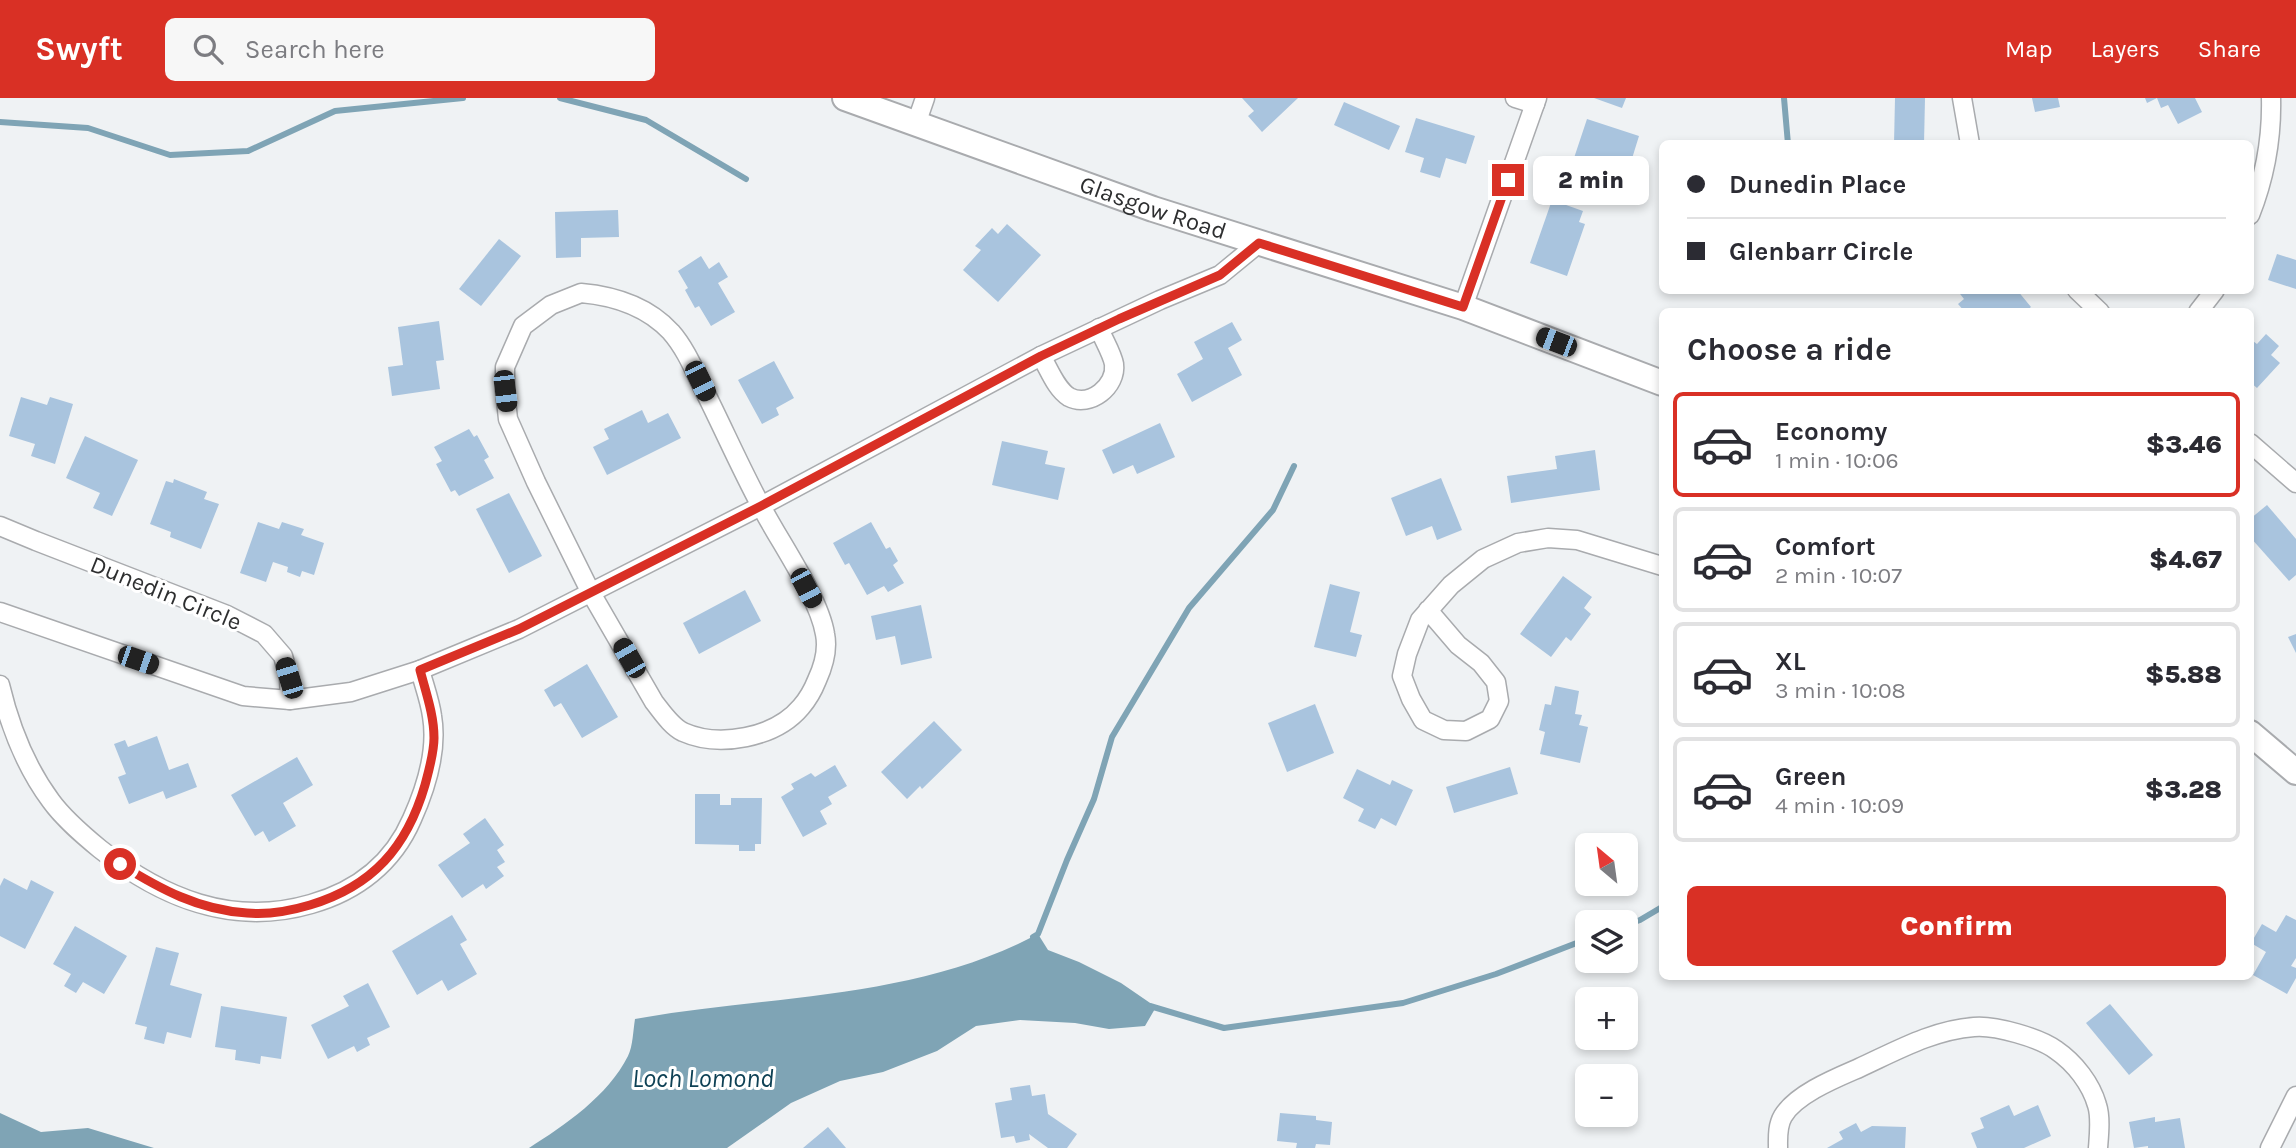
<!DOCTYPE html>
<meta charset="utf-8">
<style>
:root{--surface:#fff;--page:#f7f7f7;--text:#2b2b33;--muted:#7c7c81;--line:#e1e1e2;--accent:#d93025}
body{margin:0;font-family:Karla,sans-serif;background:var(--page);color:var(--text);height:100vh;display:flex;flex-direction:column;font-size:26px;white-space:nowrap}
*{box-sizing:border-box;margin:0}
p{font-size:23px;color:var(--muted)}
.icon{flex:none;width:38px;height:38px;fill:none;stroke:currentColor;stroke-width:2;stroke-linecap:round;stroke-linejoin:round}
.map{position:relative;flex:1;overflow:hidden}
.details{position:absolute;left:1659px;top:210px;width:595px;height:672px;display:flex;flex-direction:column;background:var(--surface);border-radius:10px;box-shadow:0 4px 10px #0003}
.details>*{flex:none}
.hud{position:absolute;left:1659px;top:42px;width:595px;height:154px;border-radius:10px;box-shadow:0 4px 10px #0003;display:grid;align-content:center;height:154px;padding:0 28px;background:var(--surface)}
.needle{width:46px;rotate:331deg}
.fabs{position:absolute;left:1575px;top:735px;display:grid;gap:14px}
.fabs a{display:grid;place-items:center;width:63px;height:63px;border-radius:10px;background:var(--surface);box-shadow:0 4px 10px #0003;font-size:35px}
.end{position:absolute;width:32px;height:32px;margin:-16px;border:9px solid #d93025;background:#fff;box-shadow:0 0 0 4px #fff}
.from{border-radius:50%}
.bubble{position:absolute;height:49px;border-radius:10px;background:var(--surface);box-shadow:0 4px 10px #0003;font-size:23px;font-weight:800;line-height:49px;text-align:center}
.car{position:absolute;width:21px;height:42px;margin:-21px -10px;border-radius:9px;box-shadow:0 0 5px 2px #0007;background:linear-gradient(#222 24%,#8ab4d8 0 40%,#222 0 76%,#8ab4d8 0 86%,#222 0)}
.hud b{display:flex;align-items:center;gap:24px;height:66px;font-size:26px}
.hud b+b{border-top:2px solid var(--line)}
.hud i{width:18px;height:18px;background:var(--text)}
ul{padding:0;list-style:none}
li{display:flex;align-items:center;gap:21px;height:105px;margin:0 14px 10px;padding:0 14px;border:4px solid var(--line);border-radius:10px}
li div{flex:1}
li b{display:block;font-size:26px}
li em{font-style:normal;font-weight:800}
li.current{border-color:var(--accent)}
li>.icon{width:63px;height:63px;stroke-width:1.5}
h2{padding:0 28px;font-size:32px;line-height:84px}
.button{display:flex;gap:14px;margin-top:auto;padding:14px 28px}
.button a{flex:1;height:80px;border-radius:10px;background:var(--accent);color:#fff;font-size:28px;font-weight:800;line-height:80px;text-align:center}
header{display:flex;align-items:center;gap:42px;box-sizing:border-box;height:98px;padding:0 35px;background:var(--accent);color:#fff}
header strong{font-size:33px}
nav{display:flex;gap:38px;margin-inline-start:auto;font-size:24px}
.search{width:490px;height:63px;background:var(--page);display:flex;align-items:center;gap:18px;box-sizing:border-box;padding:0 24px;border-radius:10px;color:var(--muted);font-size:26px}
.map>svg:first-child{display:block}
.water{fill:#7fa4b5}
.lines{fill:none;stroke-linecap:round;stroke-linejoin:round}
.stream{stroke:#7fa4b5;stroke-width:6}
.building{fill:#a9c4de}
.street-casing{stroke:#a9abae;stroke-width:21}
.secondary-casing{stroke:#a9abae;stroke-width:28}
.street{stroke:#fff;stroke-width:18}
.secondary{stroke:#fff;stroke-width:24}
.route{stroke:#d93025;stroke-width:9}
.labels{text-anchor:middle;stroke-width:6;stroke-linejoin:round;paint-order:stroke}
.street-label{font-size:24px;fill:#2d2e2f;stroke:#fff}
.water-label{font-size:26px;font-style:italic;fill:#0e4155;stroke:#fff}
</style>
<header>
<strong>Swyft</strong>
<div class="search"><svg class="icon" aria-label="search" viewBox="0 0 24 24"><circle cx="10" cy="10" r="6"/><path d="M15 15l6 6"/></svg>Search here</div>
<nav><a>Map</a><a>Layers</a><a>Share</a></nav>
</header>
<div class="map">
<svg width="2296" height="1050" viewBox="0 0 2296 1050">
<rect width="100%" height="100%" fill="#eff2f4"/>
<g class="water">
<path d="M1038,836l10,16 31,12 42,21 35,24 -11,19 -36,3 -34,-6 -55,-3 -44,6 -39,25 -54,21 -43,9 -49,22 -64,45h-198c36,-23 79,-52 99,-92 5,-10 5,-25 7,-37 135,-24 279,-19 403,-85z"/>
<path d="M0,1015l41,19 47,-4 66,20h-154z"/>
</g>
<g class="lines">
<g class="stream">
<path d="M560,0l86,22 100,59"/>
<path d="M1784,0l4,46"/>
<path d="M0,24l88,6 82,27 78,-4 87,-40 128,-13"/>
<path d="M1626,827l14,-5 22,-13"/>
<path d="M1033,839l5,-3 29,-74 27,-61 18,-62 77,-129 84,-98 21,-44"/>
<path d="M1150,908l74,22 179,-25 93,-29 91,-35"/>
</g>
</g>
<g class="building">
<path d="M1242,0h56l-36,34 -14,-16 6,-5z"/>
<path d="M1594,0h32l-4,10z"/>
<path d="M1895,0h30l-1,46h-30z"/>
<path d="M2032,0h26l2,9 -25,5z"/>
<path d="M2145,0h50l7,14 -24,12 -10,-19 -7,3 -4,-10 -10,5z"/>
<path d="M1344,4l56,24 -11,24 -55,-25z"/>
<path d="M1416,20l59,18 -9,28 -20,-6 -6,20 -20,-6 4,-14 -19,-6z"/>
<path d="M1587,21l52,17 -9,29 -11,-4 -10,32 -42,-14z"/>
<path d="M1552,102l31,11 -4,11 6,2 -18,52 -37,-13z"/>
<path d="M618,112l1,27 -38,1v19l-25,1 -1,-46z"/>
<path d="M1007,126l34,31 -43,47 -35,-32 18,-20 -6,-4 17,-18 6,6z"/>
<path d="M499,141l22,17 -40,50 -22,-17z"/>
<path d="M2277,156l19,6v29l-28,-9z"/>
<path d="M701,158l8,13 10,-7 9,15 -10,6 17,29 -24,14 -12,-20 -4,2 -10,-18 3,-2 -10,-17z"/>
<path d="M1957,192h60l14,17 -6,5h-25l-2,-4 -4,4h-29l-7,-8 6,-5z"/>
<path d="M439,223l5,39 -8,1 4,28 -48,7 -4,-29 15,-2 -5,-38z"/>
<path d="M1232,224l10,18 -14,8 14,27 -50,27 -15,-28 26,-15 -9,-17z"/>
<path d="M2266,236l13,12 -8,9 9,8 -23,25 -7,-6v-43l7,5z"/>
<path d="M774,263l20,37 -18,10 3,7 -17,9 -24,-44z"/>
<path d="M21,299l26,8 3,-8 23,7 -18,60 -24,-8 4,-12 -26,-8z"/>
<path d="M642,312l6,13 20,-10 13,25 -74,37 -14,-28 16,-8 -5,-10z"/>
<path d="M1160,325l15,34 -38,17 -4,-9 -20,9 -11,-24z"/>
<path d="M469,331l5,8 3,-2 12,22 -5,3 10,18 -35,18 -4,-6 -4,2 -15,-28 6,-3 -8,-14z"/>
<path d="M85,338l53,24 -26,56 -19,-8 7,-15 -34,-15z"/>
<path d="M1002,343l46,10 -3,13 20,4 -7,32 -66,-15z"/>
<path d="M1595,352l5,40 -89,13 -4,-27 50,-7 -2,-13z"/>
<path d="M1441,380l21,52 -25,10 -5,-14 -26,10 -15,-38z"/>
<path d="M174,381l33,13 -3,7 15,5 -18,45 -31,-12 1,-5 -21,-8 16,-43 7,2z"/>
<path d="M509,395l33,63 -33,17 -33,-64z"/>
<path d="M2267,407l29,34v36l-7,6 -39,-44v-18z"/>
<path d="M258,424l21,7 3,-7 22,7 -3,6 23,8 -10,32 -12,-4 -2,6 -13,-5 1,-5 -15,-5 -7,20 -26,-9z"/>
<path d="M871,424l15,27 4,-2 8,14 -5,4 11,18 -16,9 -4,-6 -17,9 -18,-32 -4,2 -12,-22z"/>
<path d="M1563,478l29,21 -8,11 7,6 -20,27 -5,-4 -15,20 -31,-23z"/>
<path d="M1330,486l30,8 -10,40 12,3 -6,22 -42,-10z"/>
<path d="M745,492l16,31 -62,33 -16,-31z"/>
<path d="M921,507l11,53 -31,7 -6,-29 -19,4 -5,-24z"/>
<path d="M2296,536v19l-8,-16z"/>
<path d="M587,566l31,53 -36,21 -21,-35 -7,4 -10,-17z"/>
<path d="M1555,588l24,5 -4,23 7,1 -3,10 9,2 -8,36 -40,-9 5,-22 -6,-2 6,-26 6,1z"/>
<path d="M1315,606l19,49 -47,19 -19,-49z"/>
<path d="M934,623l28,29 -40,39 -2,-3 -13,13 -26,-27z"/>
<path d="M157,638l12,34 19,-7 9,24 -31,12 -3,-8 -34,13 -11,-27 8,-3 -12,-30 11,-4 3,7z"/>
<path d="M297,659l16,28 -30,18 13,23 -27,16 -6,-11 -8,5 -24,-41z"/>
<path d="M835,667l12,21 -19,11 4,7 -12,7 7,13 -24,13 -22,-40 13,-8 -3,-5 20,-11 4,4z"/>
<path d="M1510,669l8,27 -64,19 -8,-26z"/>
<path d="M1357,671l33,16 2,-5 21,10 -17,36 -15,-8 -6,11 -17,-8 6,-12 -21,-11z"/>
<path d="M695,696h25v11h11v-7h31l-1,46h-6v7h-16v-6l-44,-1z"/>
<path d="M485,720l19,27 -7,5 8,12 -8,5 7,9 -18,13 -3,-5 -21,14 -24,-33 32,-22 -7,-9z"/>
<path d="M4,780l23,12 4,-10 23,12 -29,57 -25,-13v-50z"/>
<path d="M452,817l15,25 -7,4 17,30 -29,17 -6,-11 -25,15 -25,-44z"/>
<path d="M2286,817l10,5v38l-5,8 5,2v10l-9,16 -34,-19 13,-23 -15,-9 11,-19 14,8z"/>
<path d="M75,828l52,30 -23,38 -21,-12 -7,11 -12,-7 7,-12 -18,-10z"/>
<path d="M156,849l23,6 -9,32 32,9 -11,44 -24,-6 -3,12 -20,-5 3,-12 -12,-3z"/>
<path d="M368,885l22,44 -23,11 3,7 -13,7 -3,-6 -26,13 -17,-34 38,-19 -6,-10z"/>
<path d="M2110,906l43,51 -24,20 -43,-52z"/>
<path d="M221,908l66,11 -6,42 -20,-3 -1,8 -25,-4 1,-10 -21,-3z"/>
<path d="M1030,987l2,11 13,-2 3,20 29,20 -10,14h-19l-19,-14 1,6 -14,3 -2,-7 -13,2 -6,-35 17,-3 -2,-12z"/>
<path d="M2009,1007l5,11 24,-11 13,31 -27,12h-47l-6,-15 13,-5 -4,-10z"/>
<path d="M1280,1015l36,3v4l16,2 -2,23 -14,-1 -1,4h-19l1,-5 -20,-2z"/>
<path d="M2155,1019v5l25,-4 5,30h-37v-2l-14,2 -5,-26z"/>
<path d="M1856,1025l5,9 11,-6 34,1 -1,21h-78l16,-9 -4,-7z"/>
<path d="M828,1029l18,21h-43z"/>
</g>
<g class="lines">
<g class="street-casing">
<g id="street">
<path d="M1515,0l20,6"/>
<path d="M1962,0l8,46"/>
<path d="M916,26l9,-26"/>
<path d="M2250,117c15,-38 22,-77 21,-117"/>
<path d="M2077,192l23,22"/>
<path d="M581,195c34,3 66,13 90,39 15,17 24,40 34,60 19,38 36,77 56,114 18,35 58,91 64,128 3,15 -2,33 -8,46 -4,10 -9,19 -16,27 -26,31 -82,41 -118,25 -12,-6 -21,-20 -29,-30l-63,-109 -55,-111 -28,-63 -3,-28v-24l18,-41 28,-21z"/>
<path d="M1463,209l74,-209"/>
<path d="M2198,214l17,-22"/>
<path d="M1041,258c8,13 15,33 28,41 21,11 48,-11 45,-33 -2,-11 -11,-25 -15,-36"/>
<path d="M2250,345l46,40"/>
<path d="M0,428l36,15 191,74 37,19 19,22 6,22 1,22"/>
<path d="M1428,512l30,35 23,18 15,19 3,19 -9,18 -24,12 -22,-1 -21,-10 -12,-21 -9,-23 5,-22 13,-34 31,-35 32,-26 35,-16 30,-5 29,2 85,26"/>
<path d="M0,514l243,84 47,4 61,-8 69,-22 99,-41 242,-123 280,-150 119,-56 60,-25 39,-32"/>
<path d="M0,587c10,42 25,81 51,116 13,18 32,34 49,48 62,49 132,78 211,55 46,-13 82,-41 101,-85 14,-31 26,-68 20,-103 -2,-15 -8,-31 -12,-46"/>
<path d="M1778,1050c0,-10 -1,-22 5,-32 13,-22 53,-38 76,-48 37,-17 74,-38 115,-41 21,-2 66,11 82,23 19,13 35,34 41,55 4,12 2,30 1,43"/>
<path d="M2270,1050l26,-52"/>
</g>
</g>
<g class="secondary-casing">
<g id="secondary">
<path id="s1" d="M845,0l308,111 310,98 199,76"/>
<path d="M2250,635l46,39"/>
</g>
</g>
<use href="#street" class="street"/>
<use href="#secondary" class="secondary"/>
</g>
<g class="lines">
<path class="route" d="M120,766c40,25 79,46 127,49 21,2 43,-2 63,-8 63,-19 97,-58 115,-120 4,-15 9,-32 9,-47 0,-23 -8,-45 -14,-68l99,-41 242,-123 280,-150 78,-37 101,-44 39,-32 204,64 45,-127"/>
</g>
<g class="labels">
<g class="street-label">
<text dy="8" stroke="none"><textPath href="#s1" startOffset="327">Glasgow Road</textPath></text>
<text transform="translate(166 495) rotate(22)" y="8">Dunedin Circle</text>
</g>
<g class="water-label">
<text x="703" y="989">Loch Lomond</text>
</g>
</g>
</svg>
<div class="fabs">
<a><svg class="needle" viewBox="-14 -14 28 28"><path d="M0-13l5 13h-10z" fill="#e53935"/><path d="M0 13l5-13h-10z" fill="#7c7c81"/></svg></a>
<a><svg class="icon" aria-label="layers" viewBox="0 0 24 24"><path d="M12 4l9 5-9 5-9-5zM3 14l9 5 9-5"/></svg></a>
<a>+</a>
<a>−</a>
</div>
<i class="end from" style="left:120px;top:766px"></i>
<i class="end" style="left:1508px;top:82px"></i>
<div class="bubble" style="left:1533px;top:58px;width:116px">2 min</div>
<i class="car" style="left:1556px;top:244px;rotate:291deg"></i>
<i class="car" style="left:700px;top:283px;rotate:154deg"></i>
<i class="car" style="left:505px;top:293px;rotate:173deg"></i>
<i class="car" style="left:806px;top:490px;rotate:152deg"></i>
<i class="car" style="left:629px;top:560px;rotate:330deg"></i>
<i class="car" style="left:138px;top:562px;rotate:109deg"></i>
<i class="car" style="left:289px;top:580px;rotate:343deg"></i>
<div class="hud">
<b><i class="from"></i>Dunedin Place</b>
<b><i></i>Glenbarr Circle</b>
</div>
<section class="details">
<h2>Choose a ride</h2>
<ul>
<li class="current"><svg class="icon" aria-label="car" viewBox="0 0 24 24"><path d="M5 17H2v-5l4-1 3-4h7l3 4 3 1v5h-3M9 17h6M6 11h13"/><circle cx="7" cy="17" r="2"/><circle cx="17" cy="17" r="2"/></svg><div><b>Economy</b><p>1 min · 10:06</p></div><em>$3.46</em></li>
<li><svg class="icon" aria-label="car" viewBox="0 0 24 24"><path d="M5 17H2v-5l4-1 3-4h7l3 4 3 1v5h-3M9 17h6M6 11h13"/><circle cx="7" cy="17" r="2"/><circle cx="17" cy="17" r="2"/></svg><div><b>Comfort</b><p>2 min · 10:07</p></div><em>$4.67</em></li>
<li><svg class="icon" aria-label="car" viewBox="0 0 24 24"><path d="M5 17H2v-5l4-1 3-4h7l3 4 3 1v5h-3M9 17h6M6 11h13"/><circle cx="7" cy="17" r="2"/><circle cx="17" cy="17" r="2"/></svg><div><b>XL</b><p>3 min · 10:08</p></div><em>$5.88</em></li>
<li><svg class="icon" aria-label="car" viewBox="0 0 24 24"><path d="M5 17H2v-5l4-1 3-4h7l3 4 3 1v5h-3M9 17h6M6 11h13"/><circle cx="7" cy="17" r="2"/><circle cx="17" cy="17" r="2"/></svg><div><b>Green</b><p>4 min · 10:09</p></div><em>$3.28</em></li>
</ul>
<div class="button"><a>Confirm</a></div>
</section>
</div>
